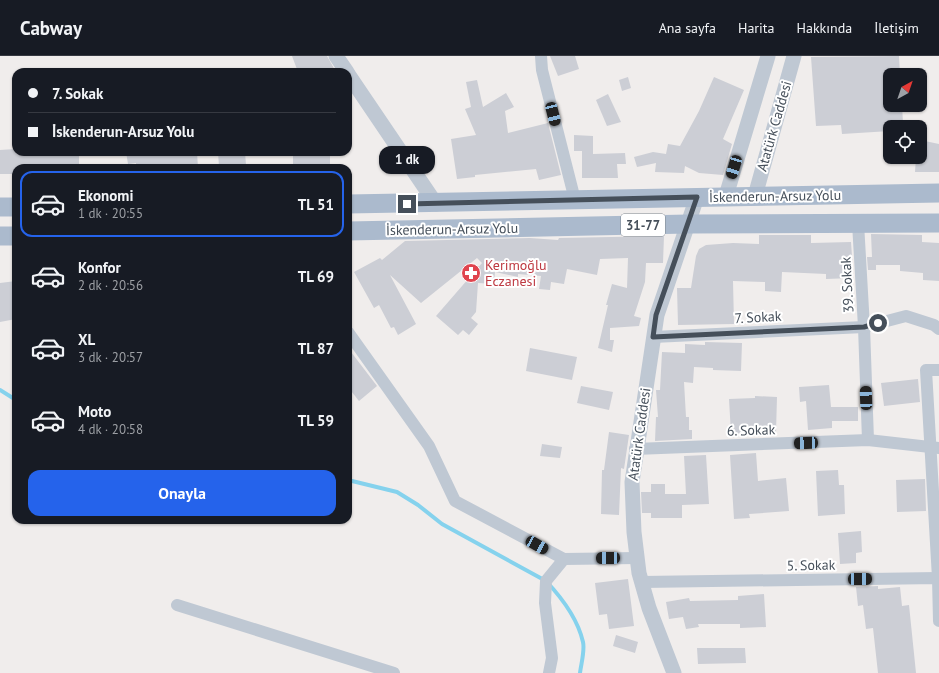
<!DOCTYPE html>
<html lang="tr">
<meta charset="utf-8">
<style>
:root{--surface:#171b24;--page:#242831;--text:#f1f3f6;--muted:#9ea1a6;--line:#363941;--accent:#2563eb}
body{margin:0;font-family:"PT Sans",sans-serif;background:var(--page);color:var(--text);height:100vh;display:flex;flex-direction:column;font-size:15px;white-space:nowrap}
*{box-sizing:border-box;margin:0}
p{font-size:13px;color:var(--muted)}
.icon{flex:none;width:22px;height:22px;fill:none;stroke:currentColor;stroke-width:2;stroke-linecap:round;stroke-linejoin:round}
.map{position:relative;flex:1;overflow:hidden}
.sheet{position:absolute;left:12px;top:108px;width:340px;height:360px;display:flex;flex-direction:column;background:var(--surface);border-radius:12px;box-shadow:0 1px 3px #0004}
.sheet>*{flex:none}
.banner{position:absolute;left:12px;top:12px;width:340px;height:88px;border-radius:12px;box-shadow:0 1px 3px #0004;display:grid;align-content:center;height:88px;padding:0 16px;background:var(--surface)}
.needle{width:26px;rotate:40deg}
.tools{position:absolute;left:883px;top:12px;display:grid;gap:8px}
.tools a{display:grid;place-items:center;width:44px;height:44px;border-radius:8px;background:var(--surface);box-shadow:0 1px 3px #0004;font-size:20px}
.end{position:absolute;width:18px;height:18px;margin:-9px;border:5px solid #454f5a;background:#fff;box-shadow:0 0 0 2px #fff}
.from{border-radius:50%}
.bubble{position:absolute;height:28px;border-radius:12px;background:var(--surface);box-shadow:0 1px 3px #0004;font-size:13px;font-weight:700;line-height:28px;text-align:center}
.car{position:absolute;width:12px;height:24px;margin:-12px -6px;border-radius:5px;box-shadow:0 0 3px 1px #0007;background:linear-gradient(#222 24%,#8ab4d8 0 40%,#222 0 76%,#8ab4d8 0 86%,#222 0)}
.banner b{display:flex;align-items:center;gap:14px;height:38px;font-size:15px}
.banner b+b{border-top:1px solid var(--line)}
.banner i{width:10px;height:10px;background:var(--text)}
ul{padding:7px 0 0;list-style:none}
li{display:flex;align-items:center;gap:12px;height:66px;margin:0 8px 6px;padding:0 8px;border:2px solid transparent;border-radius:12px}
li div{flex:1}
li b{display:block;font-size:15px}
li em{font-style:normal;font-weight:700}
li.selected{border-color:var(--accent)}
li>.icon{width:36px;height:36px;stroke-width:1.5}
.button{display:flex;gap:8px;margin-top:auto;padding:8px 16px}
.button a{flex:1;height:46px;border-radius:12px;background:var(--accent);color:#fff;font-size:16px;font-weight:700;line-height:46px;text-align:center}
header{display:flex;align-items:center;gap:24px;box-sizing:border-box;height:56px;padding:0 20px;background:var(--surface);border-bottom:1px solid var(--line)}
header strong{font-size:19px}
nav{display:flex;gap:22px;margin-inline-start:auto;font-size:14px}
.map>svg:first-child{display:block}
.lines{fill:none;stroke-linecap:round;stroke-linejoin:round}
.stream{stroke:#85d2ed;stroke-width:4}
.building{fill:#ccced5}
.minor{stroke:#bfc8d3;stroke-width:12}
.tertiary{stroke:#bfc8d3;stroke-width:15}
.primary{stroke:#abbacd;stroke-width:19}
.route{stroke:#454f5a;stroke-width:5}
.labels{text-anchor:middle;stroke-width:4;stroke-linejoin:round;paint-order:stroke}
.shield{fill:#fff;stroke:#7d848c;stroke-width:1}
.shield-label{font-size:13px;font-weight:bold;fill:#454f5a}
.street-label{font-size:14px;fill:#454f5a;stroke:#fff}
.health-label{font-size:14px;fill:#be3a42;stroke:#fff;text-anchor:start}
</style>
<header>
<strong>Cabway</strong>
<nav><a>Ana sayfa</a><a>Harita</a><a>Hakkında</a><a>İletişim</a></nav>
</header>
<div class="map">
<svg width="939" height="617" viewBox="0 0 939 617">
<rect width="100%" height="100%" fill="#f0edec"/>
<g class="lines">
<g class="stream">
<path d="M0,334l16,10"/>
<path d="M348,424l49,12 21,13 24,19 104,57c16,17 32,39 37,61 2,9 -2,22 -3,31"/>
</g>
</g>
<g class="building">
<path d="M292,0h35l9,16h-38z"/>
<path d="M550,0h25l4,13 -21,7z"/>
<path d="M899,0l1,19h-10v30h12l1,18h-13v8l-48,3 -1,-9 -25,1 -5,-69z"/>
<path d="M628,21l3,11 -9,3 -3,-11z"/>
<path d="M714,21l30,13 -21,49 9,5 -9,31 -24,-2 -14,-7 -1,7 -29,-1 1,-9 -19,4 -3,-10 19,-5 13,2 2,-10 12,2 19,-35z"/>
<path d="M477,24l6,27 23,-14 8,14 -9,4 3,22 40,-10 13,52 -22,5 -3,-11 -61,6v2l-18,2 -6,-40 25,-4 -11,-26 6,-2 -5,-25z"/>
<path d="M608,38l13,28 -14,4 -11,-26z"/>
<path d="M574,79l19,1v18l32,-1 1,11h-9l1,14h-36v-27h-8z"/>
<path d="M920,84l19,4v28h-24l1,-15h4z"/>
<path d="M15,93v3h64v16h-63v6h-16v-24z"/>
<path d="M126,96h71l1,16h-62v-5l-8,1z"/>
<path d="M218,96h27l1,13 -27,2z"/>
<rect x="293" y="96" width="37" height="16"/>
<path d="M871,178l51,1v7l17,1v38l-16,-1v-7l-23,-2v-6h-24v5h-8l-1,-13h5z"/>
<path d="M759,179h52v8l40,-1 2,29h-1v7l-26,1v-5l-44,-2 -1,20 -16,-1v-9l-32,-1 1,43 -56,1 -1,-37h14l5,-32 3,-7 7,-4 27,-2 26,1z"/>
<path d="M664,180l-1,27h-17l-1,19 -11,34 7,2 -2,8 -29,2v12h4l-2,12 -14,-4 10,-43h-2l6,-21 15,4 1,-30 -28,1 -3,16 -30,-6 -3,15 -13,-2 -1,8 -11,-1 2,-13 -23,-2v3l-23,-5 -1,12 -16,-1 -2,29 -5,6 7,6 -9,11 -6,-5 -5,5 -22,-19 46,-53 -5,-5 -56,45 -31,-28 26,49 -18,11 -4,-8 -3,1 -12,-23 -5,3 -20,-36 26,-14 2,2 23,-19 125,-3 28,2 1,-2z"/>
<path d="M16,225v38l-16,3v-39z"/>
<path d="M705,286l37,1 -1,28 -28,-1v-2l-19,-1 -1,16 -9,-1 2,35h3v13h3v9l-37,2 1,-24h2l-2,-27h4l2,-38 23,1v-9l20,1z"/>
<path d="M348,292l29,38 -18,15 -11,-14z"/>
<path d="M530,292l47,9 -5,23 -46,-9z"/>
<path d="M918,323l2,23 -36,4 -3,-23z"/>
<path d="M829,329l2,22h27v14h-26v7l-24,2 -2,-29 -6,1 -1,-15z"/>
<path d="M581,330l32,6 -4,18 -32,-7z"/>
<path d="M755,340l22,1 -1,35 -25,-1v2l-20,1 -2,-35 26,-1z"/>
<path d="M609,376l20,3 -5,34 -3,-1 -2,47 -18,-1 1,-44h2z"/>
<path d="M542,388l20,3 -2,11 -20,-2z"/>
<path d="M756,397l2,28 28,-3 3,33 -40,3 1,4 -16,1 -4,-64z"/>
<path d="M706,399l3,49 -27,1v13h-31v-5h-9l-1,-21h10v-8h14v10h21l-2,-38z"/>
<path d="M838,414l1,15h5l1,29 -27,2 -2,-45z"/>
<path d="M925,423l1,32 -29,1 -1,-32z"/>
<path d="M861,475l1,21 -6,1v10l-16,1 -2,-31z"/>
<path d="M628,523l6,47 -25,3 -2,-15 -8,1 -4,-32z"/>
<path d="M878,530v3l22,-2 2,19 7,-1 7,68h-38l-5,-45 -7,1 -3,-24 -5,1 -2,-19z"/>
<path d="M764,538l2,33 -26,1v-4h-42l1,3 -13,2 -3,-12 -14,2 -3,-17 23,-4 1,3 48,-1v-4z"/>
<path d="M616,579l22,7 -3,11 -22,-7z"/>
<path d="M697,592h48l1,15 -48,1z"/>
</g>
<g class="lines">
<g class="minor">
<path d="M541,0l1,14 33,130"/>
<path d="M858,167l6,104 4,113"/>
<path d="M348,276l81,114 26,55 109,58 73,-1"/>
<path d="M653,281l211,-10 42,-11 28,9 5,4"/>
<path d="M635,393l233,-9 71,8"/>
<path d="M938,522l-12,-208h13"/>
<path d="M642,526l296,-4 1,43"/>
<path d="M177,549l217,68"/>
<path d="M549,617l3,-15 -7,-55 1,-22 18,-22"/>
</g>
<g class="tertiary">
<path d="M336,0l11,16"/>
<path d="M348,18l88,130"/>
<path d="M726,140l42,-140"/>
<path d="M755,140l39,-140"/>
<path d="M674,617l-25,-65 -10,-35 -5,-41 -2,-50 25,-167 40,-118"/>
</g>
<g class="primary">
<path d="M348,148l591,-11"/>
<path d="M0,151h16"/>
<path d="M348,175l340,-7 251,-1"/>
<path d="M0,180h16"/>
</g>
</g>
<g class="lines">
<path class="route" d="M407,148l290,-7 -41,118 -3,22 211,-10 14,-4"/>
</g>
<defs>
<g id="pharmacy-disc" transform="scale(1)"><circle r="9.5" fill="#e0444e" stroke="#fff"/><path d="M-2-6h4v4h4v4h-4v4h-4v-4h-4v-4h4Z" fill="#fff"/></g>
</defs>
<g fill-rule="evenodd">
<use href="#pharmacy-disc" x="471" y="217"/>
</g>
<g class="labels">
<rect class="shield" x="621" y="158" width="44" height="22" rx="3"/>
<g class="shield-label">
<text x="643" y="174">31-77</text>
</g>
<g class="street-label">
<text transform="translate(774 70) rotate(-74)" y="5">Atatürk Caddesi</text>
<text transform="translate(775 140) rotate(-1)" y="5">İskenderun-Arsuz Yolu</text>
<text transform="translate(452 173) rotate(-1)" y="5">İskenderun-Arsuz Yolu</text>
<text transform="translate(847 229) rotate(-93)" y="5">39. Sokak</text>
<text transform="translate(758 261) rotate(-3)" y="5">7. Sokak</text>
<text transform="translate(751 374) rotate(-2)" y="5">6. Sokak</text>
<text transform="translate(639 378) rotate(-82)" y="5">Atatürk Caddesi</text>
<text transform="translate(811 509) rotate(-1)" y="5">5. Sokak</text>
</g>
<g class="health-label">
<text x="485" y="214">Kerimoğlu<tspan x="485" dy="16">Eczanesi</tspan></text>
</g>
</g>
</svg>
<div class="tools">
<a><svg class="needle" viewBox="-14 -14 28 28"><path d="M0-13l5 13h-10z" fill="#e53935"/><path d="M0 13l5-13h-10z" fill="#9ea1a6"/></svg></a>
<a><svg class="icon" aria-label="locate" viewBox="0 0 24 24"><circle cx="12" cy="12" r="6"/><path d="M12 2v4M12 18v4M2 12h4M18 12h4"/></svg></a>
</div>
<i class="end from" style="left:878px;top:267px"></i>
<i class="end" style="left:407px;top:148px"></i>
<div class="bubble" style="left:379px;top:90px;width:56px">1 dk</div>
<i class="car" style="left:553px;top:58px;rotate:166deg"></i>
<i class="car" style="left:734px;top:111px;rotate:197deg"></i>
<i class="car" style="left:866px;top:342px;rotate:358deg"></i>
<i class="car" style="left:806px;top:387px;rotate:268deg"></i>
<i class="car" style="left:537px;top:489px;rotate:119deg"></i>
<i class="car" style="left:608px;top:502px;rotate:269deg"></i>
<i class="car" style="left:860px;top:523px;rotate:89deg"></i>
<div class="banner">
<b><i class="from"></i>7. Sokak</b>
<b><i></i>İskenderun-Arsuz Yolu</b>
</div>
<section class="sheet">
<ul>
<li class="selected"><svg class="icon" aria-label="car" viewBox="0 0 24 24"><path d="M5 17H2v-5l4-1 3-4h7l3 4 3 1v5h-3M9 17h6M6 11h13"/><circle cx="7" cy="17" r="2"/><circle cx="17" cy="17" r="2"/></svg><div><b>Ekonomi</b><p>1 dk · 20:55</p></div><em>TL 51</em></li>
<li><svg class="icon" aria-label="car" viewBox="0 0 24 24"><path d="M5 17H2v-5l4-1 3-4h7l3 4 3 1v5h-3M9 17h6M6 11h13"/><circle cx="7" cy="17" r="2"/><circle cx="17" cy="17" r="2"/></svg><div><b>Konfor</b><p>2 dk · 20:56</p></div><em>TL 69</em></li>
<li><svg class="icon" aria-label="car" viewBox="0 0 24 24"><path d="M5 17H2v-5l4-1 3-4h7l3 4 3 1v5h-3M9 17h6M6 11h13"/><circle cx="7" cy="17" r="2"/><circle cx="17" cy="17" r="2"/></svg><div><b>XL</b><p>3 dk · 20:57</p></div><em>TL 87</em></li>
<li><svg class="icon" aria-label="car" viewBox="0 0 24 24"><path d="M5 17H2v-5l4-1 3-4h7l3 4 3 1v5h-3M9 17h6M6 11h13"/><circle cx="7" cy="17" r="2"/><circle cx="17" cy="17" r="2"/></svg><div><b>Moto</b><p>4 dk · 20:58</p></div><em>TL 59</em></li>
</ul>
<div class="button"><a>Onayla</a></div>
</section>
</div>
